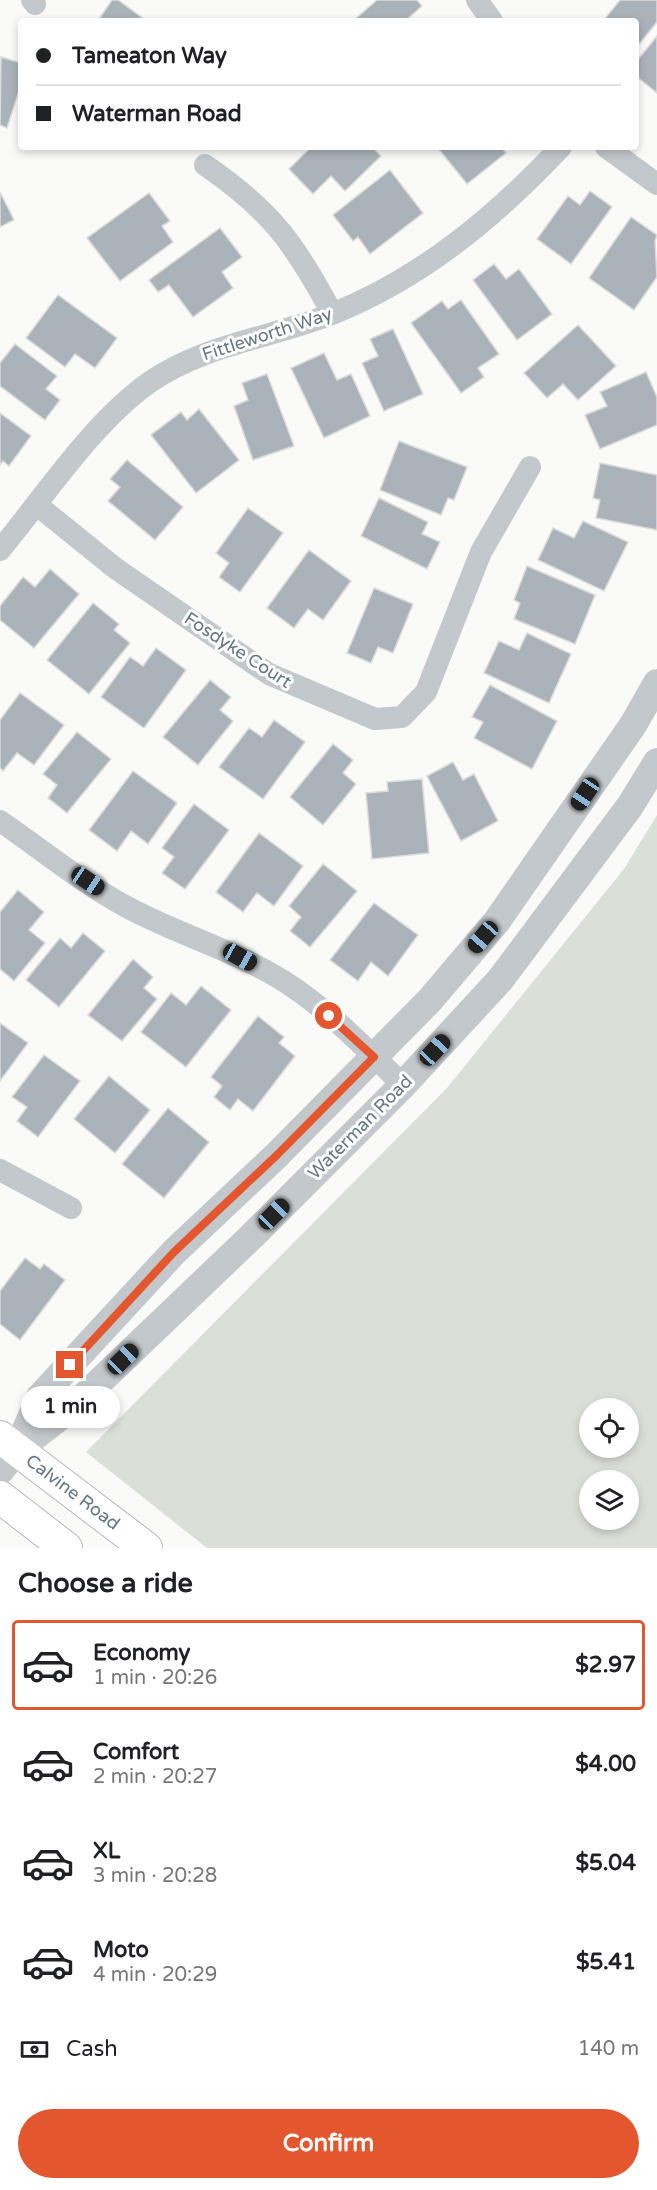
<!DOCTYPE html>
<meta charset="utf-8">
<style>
:root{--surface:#fff;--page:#f6f6f6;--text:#202124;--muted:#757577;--line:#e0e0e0;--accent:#e4572e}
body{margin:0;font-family:"Varela Round",sans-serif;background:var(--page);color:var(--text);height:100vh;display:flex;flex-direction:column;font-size:22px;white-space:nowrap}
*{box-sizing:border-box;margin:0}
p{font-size:20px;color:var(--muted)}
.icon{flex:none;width:33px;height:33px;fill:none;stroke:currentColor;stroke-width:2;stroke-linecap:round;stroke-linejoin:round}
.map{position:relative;height:1548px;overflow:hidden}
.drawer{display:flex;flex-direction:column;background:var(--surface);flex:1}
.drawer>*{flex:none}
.top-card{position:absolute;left:18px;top:18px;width:621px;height:132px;border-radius:6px;box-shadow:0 3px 9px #0003;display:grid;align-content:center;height:132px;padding:0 18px;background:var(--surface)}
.fabs{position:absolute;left:579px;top:1398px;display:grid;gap:12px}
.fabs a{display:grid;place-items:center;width:60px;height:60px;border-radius:50%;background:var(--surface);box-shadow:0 3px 9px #0003;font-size:30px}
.end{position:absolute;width:27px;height:27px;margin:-14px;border:8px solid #e4572e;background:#fff;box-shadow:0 0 0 3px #fff}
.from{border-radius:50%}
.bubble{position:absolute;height:42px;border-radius:21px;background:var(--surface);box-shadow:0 3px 9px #0003;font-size:20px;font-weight:700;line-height:42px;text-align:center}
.car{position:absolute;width:18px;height:36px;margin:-18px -9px;border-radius:8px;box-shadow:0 0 4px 2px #0007;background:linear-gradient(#222 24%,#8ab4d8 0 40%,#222 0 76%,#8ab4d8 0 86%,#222 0)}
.top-card b{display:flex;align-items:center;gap:21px;height:57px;font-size:22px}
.top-card b+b{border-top:2px solid var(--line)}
.top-card i{width:15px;height:15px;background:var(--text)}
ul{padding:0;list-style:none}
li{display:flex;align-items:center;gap:18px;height:90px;margin:0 12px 9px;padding:0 6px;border:3px solid transparent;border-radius:6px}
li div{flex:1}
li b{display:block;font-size:22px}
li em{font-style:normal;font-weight:700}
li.active{border-color:var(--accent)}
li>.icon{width:54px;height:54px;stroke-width:1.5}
h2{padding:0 18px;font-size:27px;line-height:72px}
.pay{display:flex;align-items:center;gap:15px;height:66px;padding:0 18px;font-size:22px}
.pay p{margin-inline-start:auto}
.cta{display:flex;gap:12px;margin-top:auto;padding:12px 18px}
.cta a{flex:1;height:69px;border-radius:36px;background:var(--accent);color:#fff;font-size:24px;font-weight:700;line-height:69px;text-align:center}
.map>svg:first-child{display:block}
.green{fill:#dadfd7;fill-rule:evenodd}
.building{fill:#aab3b9;stroke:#dcdcda;stroke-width:1.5}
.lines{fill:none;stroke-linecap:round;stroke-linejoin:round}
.secondary-casing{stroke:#b3babf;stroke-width:34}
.minor{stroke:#c3c8cc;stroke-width:22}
.tertiary{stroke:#c3c8cc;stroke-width:28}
.secondary{stroke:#fff;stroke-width:32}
.route{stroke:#e4572e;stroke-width:8}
.labels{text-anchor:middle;stroke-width:6;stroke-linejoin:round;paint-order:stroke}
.street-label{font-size:18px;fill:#657683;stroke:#fff}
</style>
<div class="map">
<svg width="657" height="1548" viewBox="0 0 657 1548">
<rect width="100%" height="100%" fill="#fafaf8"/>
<path class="green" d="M657,815v733h-450l-121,-96 361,-364 177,-219zM590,1408h38v40h-38zM590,1480h38v40h-38z"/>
<g class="building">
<path d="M112,0h6l29,21h-46l-2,-2z"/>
<path d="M377,0h40l5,6 -17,15h-52z"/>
<path d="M620,0h37v22l-21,26v-27h-33z"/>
<path d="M657,36v57l-21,-17v-14z"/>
<path d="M1,57l20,6v22l-14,43 -7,-3z"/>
<path d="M311,147h61l9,9 -36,35 -14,-15 -18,18 -24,-25z"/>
<path d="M437,147h64l5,6 -39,31z"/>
<path d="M390,170l33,43 -53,41 -12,-17 -5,4 -20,-26z"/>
<path d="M590,191l22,16 -41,57 -34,-25 31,-43 12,9z"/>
<path d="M0,192l14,28 -14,7z"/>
<path d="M149,193l21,28 -8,5 11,16 -53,39 -33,-43z"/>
<path d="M631,217l26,18 -2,6 2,36 -23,33 -45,-32z"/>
<path d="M220,228l22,29 -20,15 11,16 -40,29 -24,-32 -11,7 -9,-12z"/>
<path d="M494,264l12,15 13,-10 33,45 -35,26 -44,-60z"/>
<path d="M58,295l59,43 -22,30 -20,-14 -10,13 -39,-29z"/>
<path d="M461,300l38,54 -21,14 6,9 -23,16 -50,-70 31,-22 6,8z"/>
<path d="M578,325l38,41 -38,34 -15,-16 -16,14 -23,-25z"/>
<path d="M393,329l30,65 -39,17 -22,-48 16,-7 -8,-17z"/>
<path d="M15,344l42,32 -11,13 14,11 -15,20 -45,-34v-23z"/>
<path d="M324,353l13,27 14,-6 19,42 -46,22 -33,-70z"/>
<path d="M646,372l11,25v28l-57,24 -15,-34 22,-9 -7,-14z"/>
<path d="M267,374l27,72 -41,14 -19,-54 14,-6 -6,-17z"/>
<path d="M199,409l40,51 -43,33 -45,-58 30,-23 6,8z"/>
<path d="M0,413l31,23 -22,30 -6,-5 -3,4z"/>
<path d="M399,441l68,26 -13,33 -6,-2 -7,17 -61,-25z"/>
<path d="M127,460l56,47 -28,33 -47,-39 12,-14 -10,-8z"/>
<path d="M600,463l57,12v55l-61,-12 4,-18 -7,-2z"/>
<path d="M379,498l49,24 -6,12 18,8 -13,27 -66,-33z"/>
<path d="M248,508l35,25 -43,59 -21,-15 10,-14 -13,-10z"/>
<path d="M583,521l45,21 -24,49 -66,-31 15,-32 21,10z"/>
<path d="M309,550l42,31 -28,39 -15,-11 -14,19 -27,-20z"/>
<path d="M527,566l68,29 -20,49 -61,-25 6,-16 -6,-3z"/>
<path d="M50,569l29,25 -45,54 -34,-28v-14l23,-29 12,10z"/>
<path d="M374,588l39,16 -20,49 -15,-6 -7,16 -24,-10z"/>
<path d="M93,603l26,21 -5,6 16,13 -41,51 -42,-34z"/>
<path d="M527,633l44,21 -22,49 -65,-30 15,-32 20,9z"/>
<path d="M156,648l30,22 -42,58 -43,-31 29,-40 13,9z"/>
<path d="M210,680l21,17 -11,13 13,11 -35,44 -35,-28z"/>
<path d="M490,685l67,36 -25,48 -58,-31 9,-16 -11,-5z"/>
<path d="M20,693l44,32 -30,40 -17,-12 -14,18 -3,-3v-48z"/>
<path d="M274,720l31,22 -42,57 -44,-32 30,-39 13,9z"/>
<path d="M77,732l34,27 -44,54 -19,-15 9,-13 -14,-11z"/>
<path d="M333,744l20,16 -10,13 13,11 -33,41 -33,-28z"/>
<path d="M453,762l10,18 11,-6 24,47 -37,20 -34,-65z"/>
<path d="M133,771l44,32 -29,41 -17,-13 -14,20 -28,-21z"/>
<path d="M422,779l7,74 -57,6 -6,-66 22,-2 -1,-9z"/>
<path d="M194,804l35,26 -44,59 -23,-16 12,-16 -12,-9z"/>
<path d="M259,833l44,33 -29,40 -17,-13 -14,19 -27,-20z"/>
<path d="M323,864l34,27 -47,56 -20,-16 11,-14 -12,-11z"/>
<path d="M18,890l26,22 -15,18 16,13 -31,38 -14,-12v-57z"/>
<path d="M374,903l44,32 -30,41 -17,-14 -13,19 -28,-21z"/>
<path d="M83,933l22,18 -46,56 -33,-27 34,-42 11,10z"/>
<path d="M133,959l20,18 -9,11 13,11 -35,42 -34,-26z"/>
<path d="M201,986l30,24 -45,57 -45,-35 30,-39 15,12z"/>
<path d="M258,1016l26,21 -5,6 16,13 -42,55 -15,-12 -8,11 -16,-13 8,-11 -11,-9z"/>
<path d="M0,1023l28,20 -28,38z"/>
<path d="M44,1055l36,26 -42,56 -21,-16 10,-14 -15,-10z"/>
<path d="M109,1076l41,34 -35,43 -41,-34z"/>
<path d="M168,1108l41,34 -45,56 -42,-34z"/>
<path d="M25,1258l15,11 4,-5 21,16 -45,60 -20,-16v-33z"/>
</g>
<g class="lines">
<g class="secondary-casing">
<g id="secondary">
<path d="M0,1437l146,111"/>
<path d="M0,1497l66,51"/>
</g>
</g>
<g class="minor">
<path d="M32,0l3,4"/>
<path d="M477,0l15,21"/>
<path d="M606,147l51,37"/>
<path d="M205,165c67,46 89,78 127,148"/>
<path d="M37,505l78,63 154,106 106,45 27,-2 24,-25 55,-140 49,-85"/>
<path d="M0,550c45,-54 93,-128 150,-168 55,-38 121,-44 182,-68 90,-36 163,-97 229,-167"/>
<path d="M0,821c41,28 81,61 125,85 51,28 107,43 157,74 45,28 83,68 121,105"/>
<path d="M0,1170l71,38"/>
</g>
<g class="tertiary">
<path d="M17,1450l23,-53 134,-145 103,-97 153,-155 67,-79 136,-196 24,-42"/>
<path d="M0,1471l17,-21 57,-44 178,-170 151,-151 97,-105 130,-174 27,-44"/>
</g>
<use href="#secondary" class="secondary"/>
</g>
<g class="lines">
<path class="route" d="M70,1365l104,-113 103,-97 97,-98 -45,-41"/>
</g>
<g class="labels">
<g class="street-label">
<text transform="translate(267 334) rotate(-18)" y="6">Fittleworth Way</text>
<text transform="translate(238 650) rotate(33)" y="6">Fosdyke Court</text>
<text transform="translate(360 1127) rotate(-45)" y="6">Waterman Road</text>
<text transform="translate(73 1492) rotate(37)" y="6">Calvine Road</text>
</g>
</g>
</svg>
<div class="fabs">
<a><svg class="icon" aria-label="locate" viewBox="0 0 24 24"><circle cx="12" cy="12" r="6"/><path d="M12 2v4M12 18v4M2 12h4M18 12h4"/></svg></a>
<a><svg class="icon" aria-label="layers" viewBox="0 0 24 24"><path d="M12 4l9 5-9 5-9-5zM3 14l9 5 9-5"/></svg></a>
</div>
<i class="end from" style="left:329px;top:1016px"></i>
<i class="end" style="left:70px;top:1365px"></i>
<div class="bubble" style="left:21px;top:1386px;width:99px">1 min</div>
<i class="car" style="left:585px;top:794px;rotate:214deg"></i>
<i class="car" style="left:88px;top:881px;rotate:124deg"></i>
<i class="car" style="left:483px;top:937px;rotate:221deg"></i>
<i class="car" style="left:240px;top:957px;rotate:119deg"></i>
<i class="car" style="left:435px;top:1050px;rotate:43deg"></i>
<i class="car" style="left:274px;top:1214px;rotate:45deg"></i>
<i class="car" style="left:123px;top:1359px;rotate:46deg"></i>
<div class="top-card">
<b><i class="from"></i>Tameaton Way</b>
<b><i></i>Waterman Road</b>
</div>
</div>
<section class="drawer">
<h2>Choose a ride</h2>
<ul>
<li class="active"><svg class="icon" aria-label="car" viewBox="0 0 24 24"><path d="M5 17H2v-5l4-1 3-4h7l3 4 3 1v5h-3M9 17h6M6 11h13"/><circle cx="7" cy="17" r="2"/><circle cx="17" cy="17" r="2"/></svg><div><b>Economy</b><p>1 min · 20:26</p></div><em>$2.97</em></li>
<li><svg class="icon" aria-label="car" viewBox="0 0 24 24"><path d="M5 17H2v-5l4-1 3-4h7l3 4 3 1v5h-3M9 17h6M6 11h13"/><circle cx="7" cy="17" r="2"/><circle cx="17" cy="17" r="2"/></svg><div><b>Comfort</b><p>2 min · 20:27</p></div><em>$4.00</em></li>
<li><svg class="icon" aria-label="car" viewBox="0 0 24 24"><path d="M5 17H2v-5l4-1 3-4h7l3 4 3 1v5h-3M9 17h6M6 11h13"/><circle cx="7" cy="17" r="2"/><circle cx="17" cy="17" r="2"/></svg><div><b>XL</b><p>3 min · 20:28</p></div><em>$5.04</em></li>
<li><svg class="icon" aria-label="car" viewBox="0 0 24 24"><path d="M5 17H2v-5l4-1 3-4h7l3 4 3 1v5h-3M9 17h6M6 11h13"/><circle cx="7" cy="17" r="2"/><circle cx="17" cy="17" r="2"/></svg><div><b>Moto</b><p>4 min · 20:29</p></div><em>$5.41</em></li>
</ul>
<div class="pay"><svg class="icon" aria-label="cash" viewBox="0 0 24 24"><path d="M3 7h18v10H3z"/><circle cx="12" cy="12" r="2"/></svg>Cash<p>140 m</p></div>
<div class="cta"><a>Confirm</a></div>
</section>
